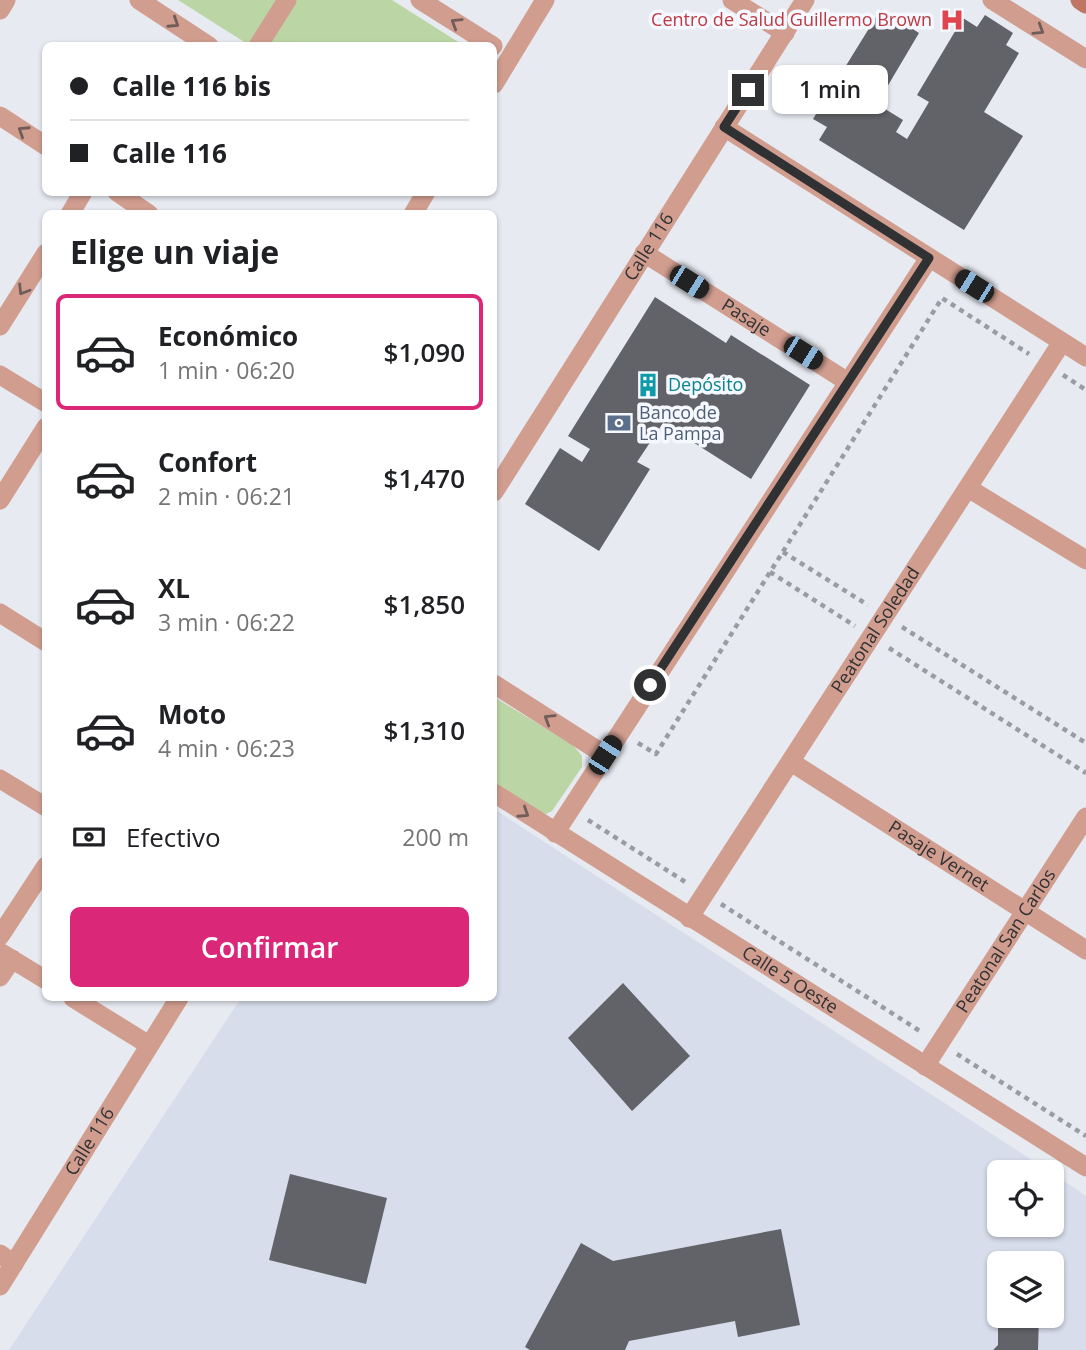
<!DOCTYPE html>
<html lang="es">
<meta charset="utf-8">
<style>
:root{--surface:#fff;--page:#f6f6f6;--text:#202124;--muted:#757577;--line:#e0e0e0;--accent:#db2777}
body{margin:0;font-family:"Open Sans",sans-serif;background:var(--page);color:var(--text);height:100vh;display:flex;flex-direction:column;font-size:26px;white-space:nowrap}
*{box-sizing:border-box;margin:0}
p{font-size:23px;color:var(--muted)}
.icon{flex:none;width:38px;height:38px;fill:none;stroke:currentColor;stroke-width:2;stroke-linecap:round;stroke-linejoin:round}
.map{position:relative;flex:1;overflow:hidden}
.panel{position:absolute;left:42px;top:210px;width:455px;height:791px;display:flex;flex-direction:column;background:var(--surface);border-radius:10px;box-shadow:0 2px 5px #0004}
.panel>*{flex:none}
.guide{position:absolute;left:42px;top:42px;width:455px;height:154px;border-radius:10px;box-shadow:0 2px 5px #0004;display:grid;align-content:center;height:154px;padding:0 28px;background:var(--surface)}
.tools{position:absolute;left:987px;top:1160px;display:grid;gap:14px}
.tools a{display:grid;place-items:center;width:77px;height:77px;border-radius:10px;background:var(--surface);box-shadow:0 2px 5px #0004;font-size:35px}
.end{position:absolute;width:32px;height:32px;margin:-16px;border:9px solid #303133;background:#fff;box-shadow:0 0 0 4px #fff}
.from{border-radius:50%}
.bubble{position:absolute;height:49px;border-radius:10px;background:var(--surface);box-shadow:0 2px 5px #0004;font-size:23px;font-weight:600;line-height:49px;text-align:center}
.car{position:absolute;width:21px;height:42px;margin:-21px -10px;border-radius:9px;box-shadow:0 0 5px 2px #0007;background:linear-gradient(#222 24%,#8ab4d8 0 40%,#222 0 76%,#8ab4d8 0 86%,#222 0)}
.guide b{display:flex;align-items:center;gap:24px;height:66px;font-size:26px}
.guide b+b{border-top:2px solid var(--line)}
.guide i{width:18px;height:18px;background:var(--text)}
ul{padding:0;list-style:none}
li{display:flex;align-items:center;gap:21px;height:116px;margin:0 14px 10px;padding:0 14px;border:4px solid transparent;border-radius:10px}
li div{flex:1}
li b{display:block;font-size:26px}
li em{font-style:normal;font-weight:600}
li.on{border-color:var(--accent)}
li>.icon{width:63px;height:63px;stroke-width:1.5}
h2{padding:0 28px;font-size:32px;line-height:84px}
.pay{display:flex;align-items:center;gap:18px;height:77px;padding:0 28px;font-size:26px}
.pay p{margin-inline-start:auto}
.button{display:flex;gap:14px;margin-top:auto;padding:14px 28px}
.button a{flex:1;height:80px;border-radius:10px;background:var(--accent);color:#fff;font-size:28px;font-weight:600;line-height:80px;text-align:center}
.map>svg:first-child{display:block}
.built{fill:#d7ddeb;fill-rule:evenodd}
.green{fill:#bbd6a4}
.building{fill:#616369}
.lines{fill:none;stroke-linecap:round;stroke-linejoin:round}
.path{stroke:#9a9ca1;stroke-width:4.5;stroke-dasharray:5 5;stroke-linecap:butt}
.pedestrian{stroke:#d09d8f;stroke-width:19}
.minor{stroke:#d09d8f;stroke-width:19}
.secondary{stroke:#c07662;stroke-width:19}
.oneway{stroke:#705c58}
.route{stroke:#303133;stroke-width:9}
.labels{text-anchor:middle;stroke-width:7;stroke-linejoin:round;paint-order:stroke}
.health-label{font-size:18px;fill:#be3a42;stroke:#f5f8fe;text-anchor:end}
.street-label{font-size:18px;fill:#303133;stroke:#f5f8fe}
.culture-label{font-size:18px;fill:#0d838f;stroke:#f5f8fe;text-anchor:start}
.service-label{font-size:18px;fill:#4e5e75;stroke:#f5f8fe;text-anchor:start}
</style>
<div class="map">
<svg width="1086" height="1350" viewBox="0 0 1086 1350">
<rect width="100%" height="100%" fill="#e7eaf1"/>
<path class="built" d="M494,809l556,363h-51v53h53v-52l34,23v154h-1077l232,-352h253zM999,1264h53v52h-53z"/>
<g class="green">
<path d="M178,0h214l71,45h-214z"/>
<path d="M494,697l79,48 9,11v11l-30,44 -6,3 -12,-4 -40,-28z"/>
</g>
<g class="building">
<path d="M881,9l38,24 -42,71 26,16 -7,12 11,7 22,-37 -12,-7 46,-77 14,9 8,-12 28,18 -7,12 13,8 -35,59 39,24 -59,94 -145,-90 8,-13 -14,-8z"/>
<path d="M655,297l71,46 5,-8 79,50 -59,94 -88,-56 -26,39 13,7 -51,82 -74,-47 35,-56 22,14 8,-13 -22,-13z"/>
<path d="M623,983l67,73 -58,55 -64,-73z"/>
<path d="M290,1174l97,24 -21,86 -97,-24z"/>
<path d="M781,1229l19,96 -62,12 -3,-16 -106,20 -4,9h-95l-5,-3 56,-104 32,18z"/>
<path d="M998,1316h41l-1,34h-45l5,-5z"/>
</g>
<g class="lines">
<g class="path">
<path d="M1063,375l23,15"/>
<path d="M783,552l85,53"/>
<path d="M770,572l85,54"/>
<path d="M902,627l184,116"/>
<path d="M889,648l197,125"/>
<path d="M638,743l18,11 286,-456 87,56"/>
<path d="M588,820l99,63"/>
<path d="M721,904l202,129"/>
<path d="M957,1054l129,82"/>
</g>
<g class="pedestrian">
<path d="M968,488l118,72"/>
<path d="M0,613l46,29"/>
<path id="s1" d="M791,762l295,188"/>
<path d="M0,779l46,28"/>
<path id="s2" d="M689,918l373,-576"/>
<path d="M0,936l46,-70"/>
<path d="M0,977l12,-18"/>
<path id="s3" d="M925,1066l161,-249"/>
<path d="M0,1254l14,10"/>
</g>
<g class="minor">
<path d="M139,0l70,46"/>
<path d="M420,0l73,46"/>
<path d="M732,0l53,33"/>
<path d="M992,0l94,59"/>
<path d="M0,10l6,-10"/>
<path d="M258,46l29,-46"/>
<path d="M494,84l51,-84"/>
<path d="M0,116l46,30"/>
<path d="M724,127l362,230"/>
<path d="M117,192l32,22"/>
<path d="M70,214l13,-22"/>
<path d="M413,214l13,-22"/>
<path id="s4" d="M644,253l204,129"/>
<path d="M0,326l46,-73"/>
<path d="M0,375l46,28"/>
<path id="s5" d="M494,492l311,-492"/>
<path d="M0,500l46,-73"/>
<path d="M494,684l111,71"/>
<path id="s6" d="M494,793l592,374"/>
<path d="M555,833l374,-575"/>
<path d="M0,952l46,28"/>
<path d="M73,998l76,47"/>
<path id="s7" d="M0,1286l179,-288"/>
</g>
<path class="secondary" d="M1080,0l6,4"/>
</g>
<defs><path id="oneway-chevron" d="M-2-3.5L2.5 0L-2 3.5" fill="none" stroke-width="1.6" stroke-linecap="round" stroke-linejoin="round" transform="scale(1.75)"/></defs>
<g class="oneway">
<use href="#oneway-chevron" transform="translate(174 23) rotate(33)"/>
<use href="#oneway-chevron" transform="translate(456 23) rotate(-148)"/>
<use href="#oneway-chevron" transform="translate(1039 30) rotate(32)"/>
<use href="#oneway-chevron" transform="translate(23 131) rotate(-147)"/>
<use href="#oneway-chevron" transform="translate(23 290) rotate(122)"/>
<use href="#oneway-chevron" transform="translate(549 719) rotate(-148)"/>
<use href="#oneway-chevron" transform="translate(524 813) rotate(33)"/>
</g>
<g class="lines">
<path class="route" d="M650,685l279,-427 -205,-131 24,-37"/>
</g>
<defs>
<g id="hospital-bare" transform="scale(1.89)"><path d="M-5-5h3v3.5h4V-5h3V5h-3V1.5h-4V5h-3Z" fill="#e0444e" stroke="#f5f8fe" stroke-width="2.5" paint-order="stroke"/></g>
<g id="building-bare" transform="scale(1.89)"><path d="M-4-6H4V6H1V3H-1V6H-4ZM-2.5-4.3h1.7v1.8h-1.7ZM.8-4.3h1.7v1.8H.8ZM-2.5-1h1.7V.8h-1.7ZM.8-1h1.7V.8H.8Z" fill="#0f9aa8" stroke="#f5f8fe" stroke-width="2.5" paint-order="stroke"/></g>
<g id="bank-bare" transform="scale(1.89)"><path d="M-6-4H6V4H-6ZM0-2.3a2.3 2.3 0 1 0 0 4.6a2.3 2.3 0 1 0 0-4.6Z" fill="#5c6f8a" stroke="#f5f8fe" stroke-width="2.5" paint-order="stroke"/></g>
</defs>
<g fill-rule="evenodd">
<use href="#hospital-bare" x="952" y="20"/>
<use href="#building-bare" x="648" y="385"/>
<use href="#bank-bare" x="619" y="423"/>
</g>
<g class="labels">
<g class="health-label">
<text x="932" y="26">Centro de Salud Guillermo Brown</text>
</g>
<g class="street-label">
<text dy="6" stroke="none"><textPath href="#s5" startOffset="290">Calle 116</textPath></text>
<text dy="6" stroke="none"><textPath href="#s4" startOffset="121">Pasaje</textPath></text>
<text dy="6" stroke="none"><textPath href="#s2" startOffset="343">Peatonal Soledad</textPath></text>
<text dy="6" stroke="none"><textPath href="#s1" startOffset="175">Pasaje Vernet</textPath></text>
<text dy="6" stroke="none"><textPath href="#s3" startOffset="149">Peatonal San Carlos</textPath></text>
<text dy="6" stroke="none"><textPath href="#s6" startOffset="350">Calle 5 Oeste</textPath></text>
<text dy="6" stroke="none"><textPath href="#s7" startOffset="170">Calle 116</textPath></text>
</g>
<g class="culture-label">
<text x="668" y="391">Depósito</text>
</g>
<g class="service-label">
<text x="639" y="419">Banco de<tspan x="639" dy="21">La Pampa</tspan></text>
</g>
</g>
</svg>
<div class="tools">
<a><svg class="icon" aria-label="locate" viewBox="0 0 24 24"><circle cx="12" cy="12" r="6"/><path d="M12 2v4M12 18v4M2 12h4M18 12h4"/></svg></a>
<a><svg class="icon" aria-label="layers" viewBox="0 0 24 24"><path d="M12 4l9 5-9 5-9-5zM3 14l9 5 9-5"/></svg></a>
</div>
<i class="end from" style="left:650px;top:685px"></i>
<i class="end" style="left:748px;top:90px"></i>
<div class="bubble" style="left:772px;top:65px;width:116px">1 min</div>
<i class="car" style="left:689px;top:282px;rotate:122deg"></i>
<i class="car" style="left:974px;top:286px;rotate:302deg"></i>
<i class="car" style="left:803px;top:353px;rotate:122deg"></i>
<i class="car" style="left:605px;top:755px;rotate:33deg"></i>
<div class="guide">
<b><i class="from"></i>Calle 116 bis</b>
<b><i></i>Calle 116</b>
</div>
<section class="panel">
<h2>Elige un viaje</h2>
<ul>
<li class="on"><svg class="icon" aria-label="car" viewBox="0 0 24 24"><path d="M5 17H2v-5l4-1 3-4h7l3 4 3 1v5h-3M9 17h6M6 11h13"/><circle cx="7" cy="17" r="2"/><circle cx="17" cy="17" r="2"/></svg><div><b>Económico</b><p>1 min · 06:20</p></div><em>$1,090</em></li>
<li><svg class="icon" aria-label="car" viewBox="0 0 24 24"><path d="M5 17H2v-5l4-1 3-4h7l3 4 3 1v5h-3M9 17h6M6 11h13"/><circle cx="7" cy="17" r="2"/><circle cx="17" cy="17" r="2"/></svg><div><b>Confort</b><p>2 min · 06:21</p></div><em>$1,470</em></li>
<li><svg class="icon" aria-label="car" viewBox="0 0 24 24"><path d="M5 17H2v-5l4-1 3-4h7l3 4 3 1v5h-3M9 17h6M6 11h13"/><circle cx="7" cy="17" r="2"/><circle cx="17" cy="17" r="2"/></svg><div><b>XL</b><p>3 min · 06:22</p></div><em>$1,850</em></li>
<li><svg class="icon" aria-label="car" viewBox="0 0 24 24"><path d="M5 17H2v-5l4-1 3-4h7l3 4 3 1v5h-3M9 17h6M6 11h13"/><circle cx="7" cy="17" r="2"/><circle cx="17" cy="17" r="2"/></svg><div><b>Moto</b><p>4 min · 06:23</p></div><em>$1,310</em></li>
</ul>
<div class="pay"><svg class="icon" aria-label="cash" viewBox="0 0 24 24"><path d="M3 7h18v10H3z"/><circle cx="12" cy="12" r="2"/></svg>Efectivo<p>200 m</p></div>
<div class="button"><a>Confirmar</a></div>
</section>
</div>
